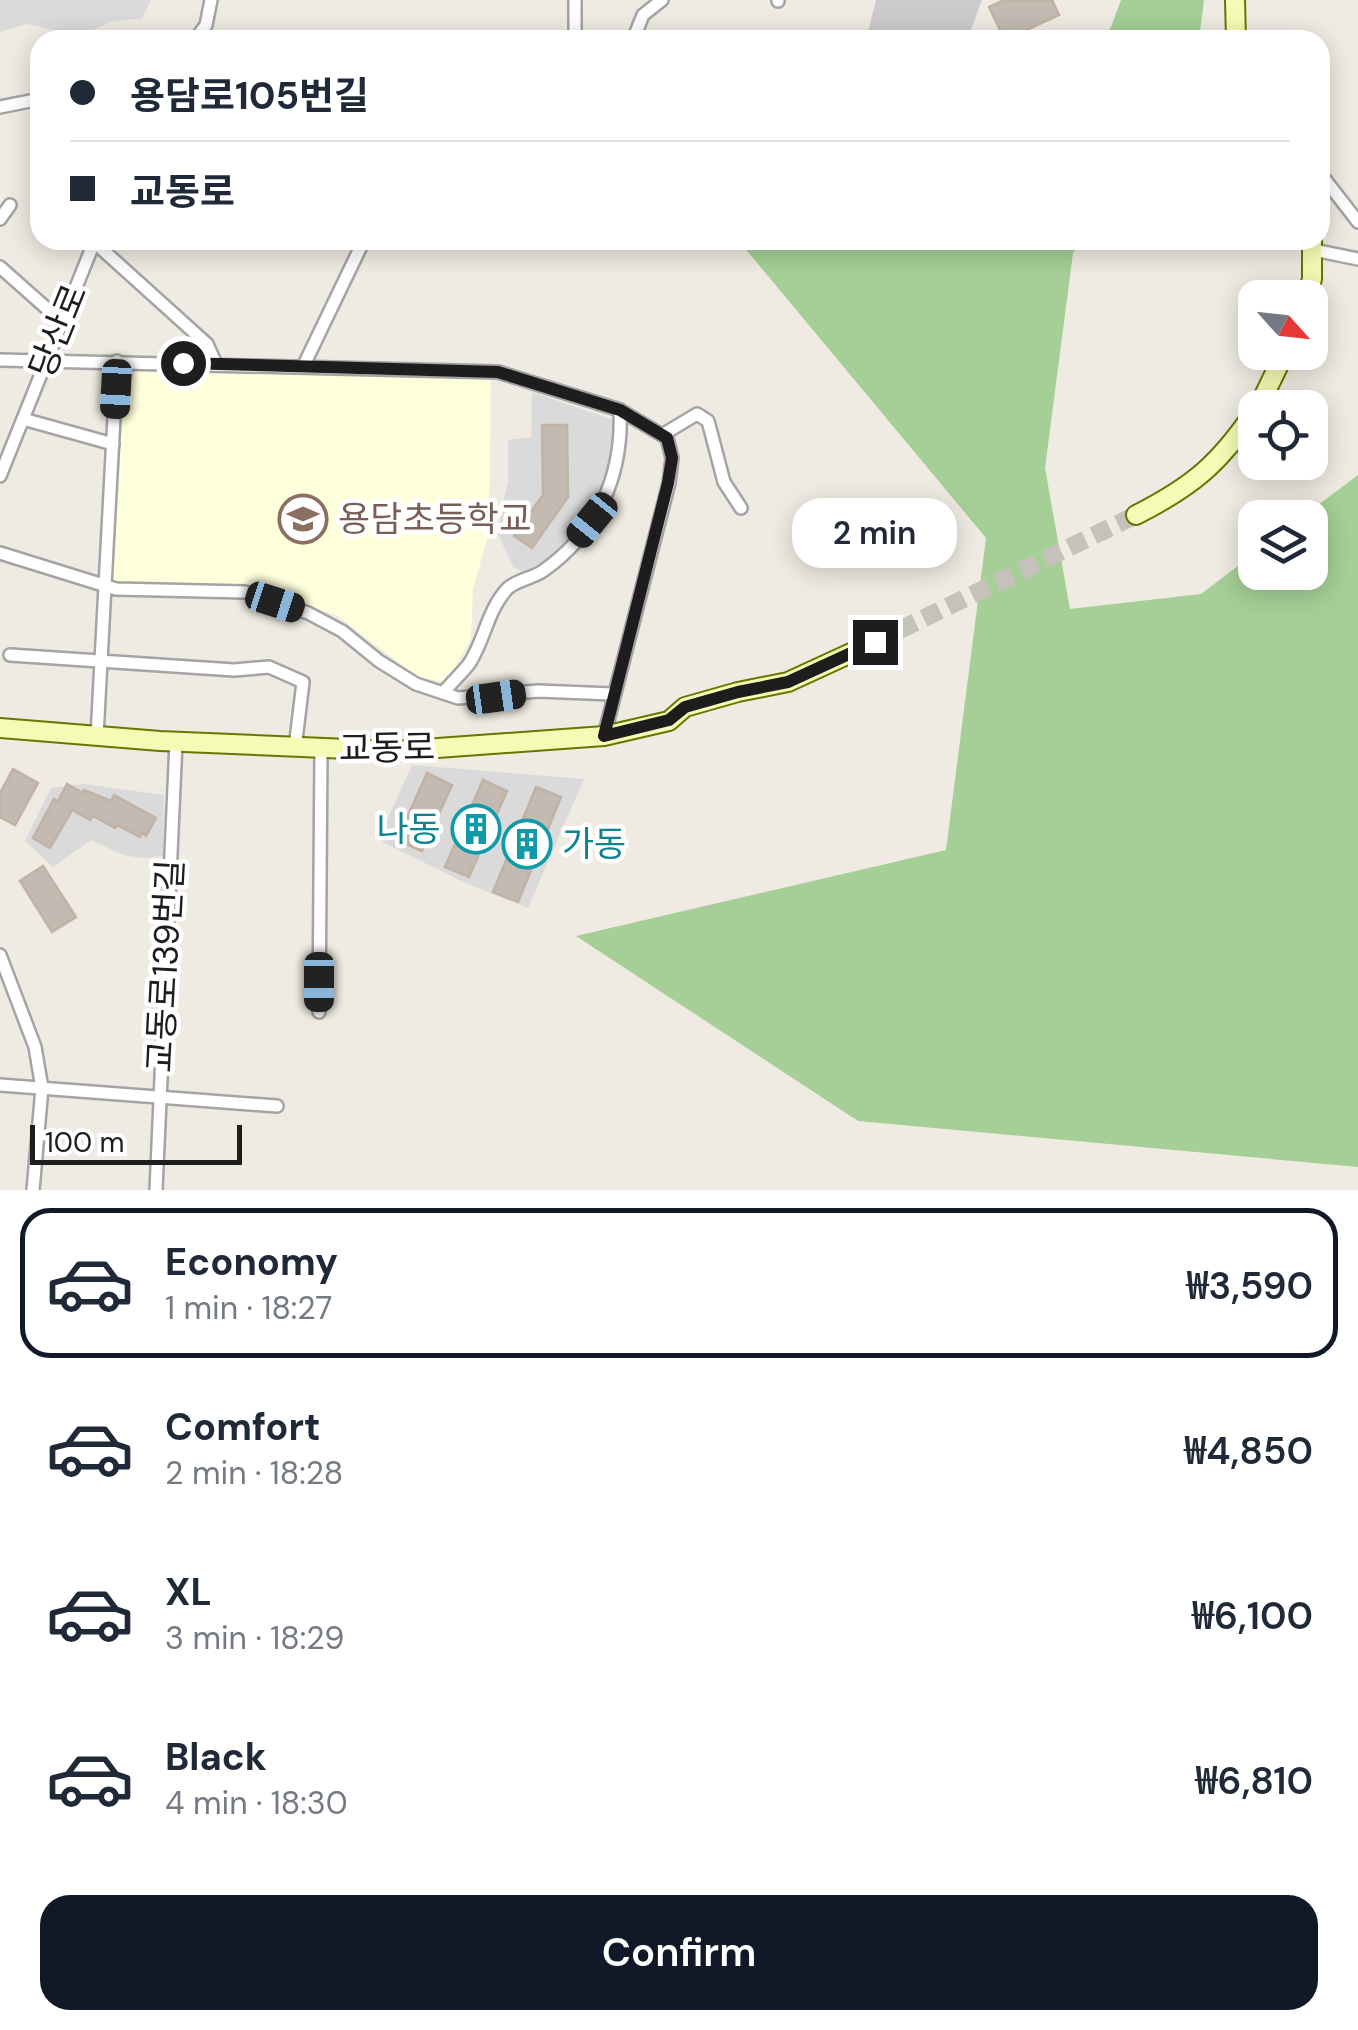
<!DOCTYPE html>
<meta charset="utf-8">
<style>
:root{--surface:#fff;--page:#f2f2f3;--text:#1f2937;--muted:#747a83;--line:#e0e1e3;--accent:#111827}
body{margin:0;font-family:"DM Sans","Noto Sans KR",sans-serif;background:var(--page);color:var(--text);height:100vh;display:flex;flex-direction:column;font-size:38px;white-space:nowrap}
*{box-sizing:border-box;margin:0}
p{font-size:32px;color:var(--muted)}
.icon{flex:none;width:55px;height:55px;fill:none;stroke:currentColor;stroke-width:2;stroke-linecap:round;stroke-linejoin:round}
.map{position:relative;height:1190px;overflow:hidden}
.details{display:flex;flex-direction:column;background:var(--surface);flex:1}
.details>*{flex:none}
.top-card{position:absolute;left:30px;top:30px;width:1300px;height:220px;border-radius:30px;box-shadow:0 5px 25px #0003;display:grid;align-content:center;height:220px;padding:0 40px;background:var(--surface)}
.needle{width:65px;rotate:117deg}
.buttons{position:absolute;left:1238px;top:280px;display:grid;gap:20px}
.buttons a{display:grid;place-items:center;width:90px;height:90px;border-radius:20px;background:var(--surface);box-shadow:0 5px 25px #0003;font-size:50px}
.scale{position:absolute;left:30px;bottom:25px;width:212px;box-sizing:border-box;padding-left:10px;border:5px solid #1d1d1d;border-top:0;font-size:28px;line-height:35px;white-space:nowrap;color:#1d1d1d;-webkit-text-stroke:8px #fff;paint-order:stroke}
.end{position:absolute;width:45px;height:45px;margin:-22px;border:12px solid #1d1d1d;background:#fff;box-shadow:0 0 0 5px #fff}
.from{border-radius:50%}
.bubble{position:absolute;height:70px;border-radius:30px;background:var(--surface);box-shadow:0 5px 25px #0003;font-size:32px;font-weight:600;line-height:70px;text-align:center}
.car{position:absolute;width:30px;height:60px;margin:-30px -15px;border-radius:12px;box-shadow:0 0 8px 2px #0007;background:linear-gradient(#222 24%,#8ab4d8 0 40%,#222 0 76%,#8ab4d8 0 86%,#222 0)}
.top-card b{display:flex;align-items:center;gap:35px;height:95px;font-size:38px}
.top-card b+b{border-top:2px solid var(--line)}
.top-card i{width:25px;height:25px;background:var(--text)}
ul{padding:18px 0 0;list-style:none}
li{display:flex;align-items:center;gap:30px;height:150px;margin:0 20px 15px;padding:0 20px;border:5px solid transparent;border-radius:30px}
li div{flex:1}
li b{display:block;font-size:38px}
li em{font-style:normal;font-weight:600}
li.on{border-color:var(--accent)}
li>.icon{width:90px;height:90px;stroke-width:1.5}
.primary-button{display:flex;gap:20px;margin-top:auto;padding:20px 40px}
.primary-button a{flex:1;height:115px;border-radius:30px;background:var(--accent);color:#fff;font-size:40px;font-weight:600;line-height:115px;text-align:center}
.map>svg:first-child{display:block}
.residential{fill:#dbdada}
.education{fill:#feffdb}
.religious{fill:#cbcbcb}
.forest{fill:#a5cf96}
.building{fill:#c3bab2;stroke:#c1b2a4;stroke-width:2.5}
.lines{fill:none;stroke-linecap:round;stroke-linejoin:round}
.secondary-tunnel{stroke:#c5c2bb;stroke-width:18;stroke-dasharray:18 9;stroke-linecap:butt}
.street-casing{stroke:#a4a4a4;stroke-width:16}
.secondary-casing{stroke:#667701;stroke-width:22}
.street{stroke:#fff;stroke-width:11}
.secondary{stroke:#f5fbb4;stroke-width:18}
.route{stroke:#1d1d1d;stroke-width:12}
.labels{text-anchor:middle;stroke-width:9;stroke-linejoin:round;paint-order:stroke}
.street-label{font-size:35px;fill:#1d1d1d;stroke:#fff}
.education-label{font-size:35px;fill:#785e54;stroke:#fff;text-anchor:start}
.culture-label{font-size:35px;fill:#0d838f;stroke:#fff;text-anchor:end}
</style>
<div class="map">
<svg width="1358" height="1190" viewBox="0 0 1358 1190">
<rect width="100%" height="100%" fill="#efebe2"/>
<g class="residential">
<path d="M0,0h151l-9,18 -32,4 -29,14 -54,-12 -27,8z"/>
<path d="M532,392l81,28 4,20 -7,38 -14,25 -47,58 -21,13 -15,-7 -16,-35 11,-51v-41l23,-3z"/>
<path d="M412,765l172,14 -56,129 -60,-24 -90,-44z"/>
<path d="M84,784l80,11 -1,61 -21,2 -19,-3 -32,-15 -38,27 -28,-26 26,-53z"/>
</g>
<path class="education" d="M137,370l354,8 -2,154 -16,57 -2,50 -24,43 -28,-4 -83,-63 -82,-27 -141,-7 11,-191z"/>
<path class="religious" d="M876,0h106l-15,40h-101z"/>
<g class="forest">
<path d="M1121,0h83l-5,40h-97l9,-13z"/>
<path d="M738,240h345l-10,13 -28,215 25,141 131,-15 54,-41v19h55v-54l-8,-1 56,-42v692l-500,-46 -282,-185 370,-86 40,-312z"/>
</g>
<g class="building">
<path d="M1004,0h48l7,15 -54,25 -16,-33z"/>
<path d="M542,425h25l1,72 -36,51 -18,-12 29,-41z"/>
<path d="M13,769l25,14 -23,42 -15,-8v-24z"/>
<path d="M427,773l25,12 -30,66 -25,-11z"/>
<path d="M483,780l24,11 -38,86 -24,-10z"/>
<path d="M67,784l16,9 1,-3 27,11 3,-6 42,23 -10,18 -4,-3 -2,4 -23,-12 -2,3 -22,-12 -3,4 -18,-10 -22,38 -17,-10 21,-39 4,2z"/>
<path d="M536,787l25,10 -43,105 -25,-10z"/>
<path d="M43,866l33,51 -24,15 -32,-51z"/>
</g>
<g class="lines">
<path class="secondary-tunnel" d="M875,642l261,-127"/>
<g class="street-casing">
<g id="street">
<path d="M778,0v1"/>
<path d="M195,40l11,-15 5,-25"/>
<path d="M575,40v-40"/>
<path d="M633,40l10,-25 19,-15"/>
<path d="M0,107l40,-8"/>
<path d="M1320,173l38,49"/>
<path d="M0,219l10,-14"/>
<path d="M94,242l113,102 9,20"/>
<path d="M1314,250l44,9"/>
<path d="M0,267l62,55"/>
<path d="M0,360l498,12 122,38 47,28 5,20 -3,25 -65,253"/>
<path d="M303,367l61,-127"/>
<path d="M23,419l90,25"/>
<path d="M662,435l35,-21 11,7 16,61 17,26"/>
<path d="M0,476l95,-236"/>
<path d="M0,553l116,36 129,3 63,21 34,18 37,30 37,23 42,14 80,-7 74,3"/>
<path d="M10,655l224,15 35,-3 34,15 -8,66"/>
<path d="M443,693c8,-10 18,-19 26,-29 16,-24 18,-54 39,-76 9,-8 25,-10 35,-17 55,-39 80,-95 77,-161"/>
<path d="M97,736l20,-375"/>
<path d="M0,955l35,92 7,41 -9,102"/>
<path d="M319,1012l2,-263"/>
<path d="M0,1085l277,21"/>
<path d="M156,1190l20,-448"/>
</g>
</g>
<g class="secondary-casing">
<g id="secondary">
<path d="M1235,0l1,40"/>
<path d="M1306,298l6,-19v-39"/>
<path d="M1258,408l27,-56"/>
<path d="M1136,515c57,-29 83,-51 119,-104"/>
<path d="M0,728l160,13 236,10 208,-15 65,-15 16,-14 53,-15 50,-10 87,-40"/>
</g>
</g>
<use href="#street" class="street"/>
<use href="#secondary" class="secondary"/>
</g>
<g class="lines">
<path class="route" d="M183,363l315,9 122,38 47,28 5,20 -4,25 -64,253 65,-16 16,-13 53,-15 50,-10 87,-40"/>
</g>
<defs>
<g id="school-ring" transform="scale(2.5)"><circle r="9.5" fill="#fff" stroke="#8d6e63" stroke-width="1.5"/><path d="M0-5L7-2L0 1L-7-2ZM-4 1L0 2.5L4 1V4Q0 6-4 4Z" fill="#8d6e63"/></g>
<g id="building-ring" transform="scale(2.5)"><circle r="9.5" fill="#fff" stroke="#0f9aa8" stroke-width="1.5"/><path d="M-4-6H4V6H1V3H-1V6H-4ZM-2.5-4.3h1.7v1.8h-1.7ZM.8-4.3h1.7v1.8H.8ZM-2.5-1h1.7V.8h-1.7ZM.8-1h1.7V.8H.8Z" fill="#0f9aa8"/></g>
</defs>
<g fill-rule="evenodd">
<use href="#school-ring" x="303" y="519"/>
<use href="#building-ring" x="476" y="829"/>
<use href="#building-ring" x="527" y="844"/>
</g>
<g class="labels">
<g class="street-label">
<text transform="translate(58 331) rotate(-68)" y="12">당산로</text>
<text transform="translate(387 748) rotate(-1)" y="12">교동로</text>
<text transform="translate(165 966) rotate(-87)" y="12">교동로139번길</text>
</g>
<g class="education-label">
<text x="338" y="531">용담초등학교</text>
</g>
<g class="culture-label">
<text x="441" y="841">나동</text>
<text x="562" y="856" text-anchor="start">가동</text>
</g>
</g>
</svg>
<div class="buttons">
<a><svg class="needle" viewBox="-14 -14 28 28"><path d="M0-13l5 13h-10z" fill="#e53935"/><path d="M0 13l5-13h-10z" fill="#747a83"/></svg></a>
<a><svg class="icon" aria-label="locate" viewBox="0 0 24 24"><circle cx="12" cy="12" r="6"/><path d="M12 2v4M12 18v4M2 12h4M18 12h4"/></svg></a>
<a><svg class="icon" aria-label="layers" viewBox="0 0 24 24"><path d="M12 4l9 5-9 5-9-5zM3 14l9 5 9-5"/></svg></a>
</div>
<div class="scale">100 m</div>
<i class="end from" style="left:183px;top:363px"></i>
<i class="end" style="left:875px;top:642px"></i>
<div class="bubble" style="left:792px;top:498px;width:165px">2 min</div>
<i class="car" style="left:116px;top:389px;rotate:183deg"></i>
<i class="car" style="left:592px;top:520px;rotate:219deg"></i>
<i class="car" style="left:275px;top:602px;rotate:108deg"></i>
<i class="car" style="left:496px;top:697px;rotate:82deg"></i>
<i class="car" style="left:319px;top:982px;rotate:180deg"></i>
<div class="top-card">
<b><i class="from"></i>용담로105번길</b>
<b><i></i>교동로</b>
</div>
</div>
<section class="details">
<ul>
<li class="on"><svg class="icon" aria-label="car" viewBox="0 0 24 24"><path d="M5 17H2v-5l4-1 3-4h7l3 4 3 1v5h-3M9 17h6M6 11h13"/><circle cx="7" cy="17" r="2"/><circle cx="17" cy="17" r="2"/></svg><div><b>Economy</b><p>1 min · 18:27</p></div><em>₩3,590</em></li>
<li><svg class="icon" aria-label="car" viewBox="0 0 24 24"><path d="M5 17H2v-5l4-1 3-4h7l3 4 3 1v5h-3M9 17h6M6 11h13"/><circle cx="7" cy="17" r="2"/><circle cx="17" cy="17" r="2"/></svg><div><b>Comfort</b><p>2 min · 18:28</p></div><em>₩4,850</em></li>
<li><svg class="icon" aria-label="car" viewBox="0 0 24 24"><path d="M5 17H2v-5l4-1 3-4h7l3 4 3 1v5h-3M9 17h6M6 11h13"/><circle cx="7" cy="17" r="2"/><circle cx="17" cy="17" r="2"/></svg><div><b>XL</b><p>3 min · 18:29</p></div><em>₩6,100</em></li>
<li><svg class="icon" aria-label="car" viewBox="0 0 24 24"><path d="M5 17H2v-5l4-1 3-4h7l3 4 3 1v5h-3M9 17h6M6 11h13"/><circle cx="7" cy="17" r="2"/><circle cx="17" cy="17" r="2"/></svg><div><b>Black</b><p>4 min · 18:30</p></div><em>₩6,810</em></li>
</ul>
<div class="primary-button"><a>Confirm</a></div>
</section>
